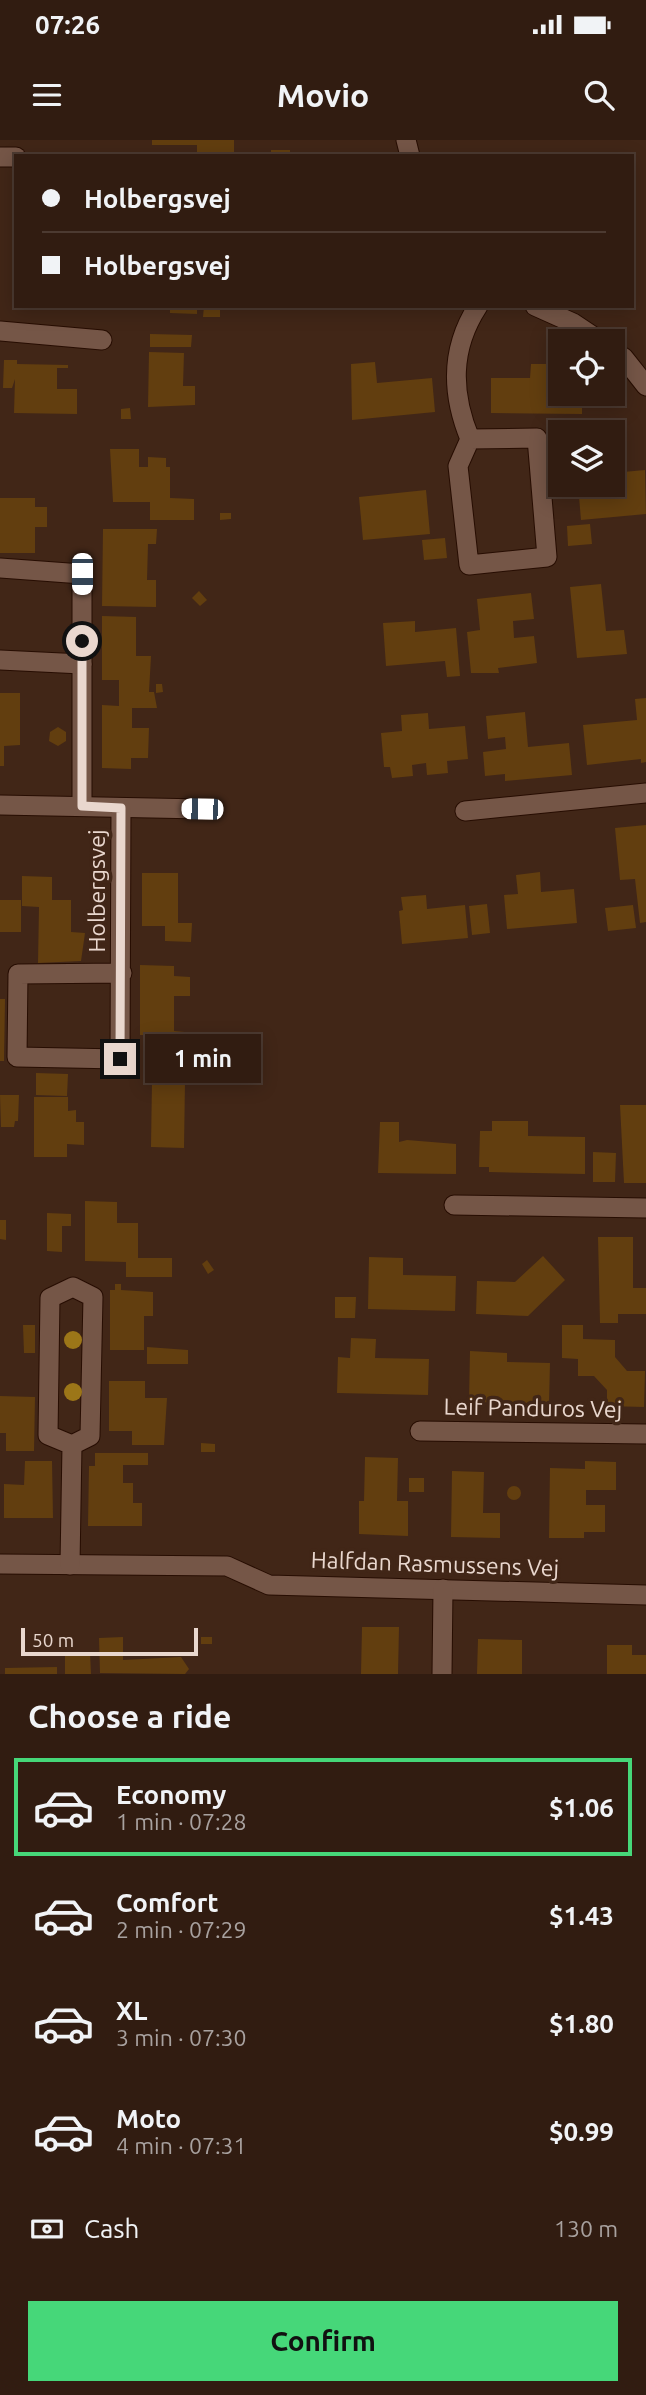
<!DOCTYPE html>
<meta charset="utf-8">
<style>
:root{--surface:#311c11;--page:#3d291f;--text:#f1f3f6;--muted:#a8a19f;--line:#4c3a31;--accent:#46d779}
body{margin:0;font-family:Ubuntu,sans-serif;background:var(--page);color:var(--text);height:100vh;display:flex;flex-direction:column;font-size:26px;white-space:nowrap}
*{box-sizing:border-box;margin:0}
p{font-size:23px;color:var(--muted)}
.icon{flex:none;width:38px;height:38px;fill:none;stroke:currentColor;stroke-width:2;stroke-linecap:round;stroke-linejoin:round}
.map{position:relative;height:1534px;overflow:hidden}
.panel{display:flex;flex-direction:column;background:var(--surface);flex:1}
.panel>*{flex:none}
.hud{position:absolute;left:14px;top:14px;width:620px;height:154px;border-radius:0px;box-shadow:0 4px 18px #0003,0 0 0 2px var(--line);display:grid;align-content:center;height:154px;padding:0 28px;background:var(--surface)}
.fabs{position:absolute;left:548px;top:189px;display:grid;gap:14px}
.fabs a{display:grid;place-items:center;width:77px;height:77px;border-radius:0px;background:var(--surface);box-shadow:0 4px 18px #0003,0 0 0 2px var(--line);font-size:35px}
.scale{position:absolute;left:21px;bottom:18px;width:177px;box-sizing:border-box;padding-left:7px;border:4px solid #e9d7ce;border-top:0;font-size:19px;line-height:24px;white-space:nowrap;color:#e9d7ce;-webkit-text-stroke:5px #412617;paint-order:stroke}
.end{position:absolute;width:32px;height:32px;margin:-16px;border:9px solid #e9d7ce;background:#111;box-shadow:0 0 0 4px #111}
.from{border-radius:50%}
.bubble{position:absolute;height:49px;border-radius:0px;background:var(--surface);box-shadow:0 4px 18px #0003,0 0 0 2px var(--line);font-size:23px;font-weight:600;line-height:49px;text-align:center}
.car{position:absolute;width:21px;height:42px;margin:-21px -10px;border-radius:9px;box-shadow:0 0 5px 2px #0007;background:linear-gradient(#fff 24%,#345 0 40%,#fff 0 76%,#345 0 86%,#fff 0)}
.hud b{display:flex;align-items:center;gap:24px;height:66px;font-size:26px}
.hud b+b{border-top:2px solid var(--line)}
.hud i{width:18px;height:18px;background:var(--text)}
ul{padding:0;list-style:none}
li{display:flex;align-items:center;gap:21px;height:98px;margin:0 14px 10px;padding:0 14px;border:4px solid transparent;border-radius:0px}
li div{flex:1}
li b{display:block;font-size:26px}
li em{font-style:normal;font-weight:600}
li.current{border-color:var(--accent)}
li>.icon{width:63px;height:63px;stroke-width:1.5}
h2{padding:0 28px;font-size:32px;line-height:84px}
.pay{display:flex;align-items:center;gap:18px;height:77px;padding:0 28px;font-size:26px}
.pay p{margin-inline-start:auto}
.cta{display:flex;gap:14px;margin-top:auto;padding:14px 28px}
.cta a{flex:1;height:80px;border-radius:0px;background:var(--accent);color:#111;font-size:28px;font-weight:600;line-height:80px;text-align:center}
.status{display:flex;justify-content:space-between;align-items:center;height:49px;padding:0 35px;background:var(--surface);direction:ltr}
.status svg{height:19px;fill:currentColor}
header{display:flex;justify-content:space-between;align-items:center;height:91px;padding:0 28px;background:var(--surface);font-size:32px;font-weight:600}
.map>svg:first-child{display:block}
.building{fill:#623e0f}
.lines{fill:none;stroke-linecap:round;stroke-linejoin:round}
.minor-casing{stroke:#270d02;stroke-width:21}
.minor{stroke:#755647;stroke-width:19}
.tree{fill:#9c7618}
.route{stroke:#e9d7ce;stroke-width:9}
.labels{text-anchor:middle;stroke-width:7;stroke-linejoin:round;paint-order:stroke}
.street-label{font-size:23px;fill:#e9d7ce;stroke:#412617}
</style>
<div class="status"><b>07:26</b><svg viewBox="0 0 49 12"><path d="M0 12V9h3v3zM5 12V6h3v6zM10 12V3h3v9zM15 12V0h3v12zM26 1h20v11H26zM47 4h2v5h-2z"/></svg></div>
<header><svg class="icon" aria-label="menu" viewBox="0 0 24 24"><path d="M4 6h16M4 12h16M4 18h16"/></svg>Movio<svg class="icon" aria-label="search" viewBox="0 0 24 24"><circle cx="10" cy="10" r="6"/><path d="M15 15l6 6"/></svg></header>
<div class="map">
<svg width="646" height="1534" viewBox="0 0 646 1534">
<rect width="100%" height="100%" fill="#412617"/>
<g class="building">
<path d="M152,0h82v16h-37v-11h-45z"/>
<rect x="271" y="10" width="19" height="6"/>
<path d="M170,166h27v8l-27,-1z"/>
<path d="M204,166h16v11h-17z"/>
<path d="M150,194l42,1 -1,12h-41z"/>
<path d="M149,212l35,1 -1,33h12v19l-47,2z"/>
<path d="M4,220h13v4l51,1v3h-11v21h20v25l-63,-1 1,-34 -3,9h-9z"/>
<path d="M375,222l2,21 55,-5 3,34 -83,8 -1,-56z"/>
<path d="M531,224h29v30h22v20l-91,-1v-35h39z"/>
<path d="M130,268l1,11h-10v-10z"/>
<path d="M110,309h29v18h9v-10l18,1v9h4v31l24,1v21h-44v-18h-37z"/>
<path d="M645,330l1,44 -65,6 -3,-35h34v-12z"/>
<path d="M426,350l4,44 -67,6 -4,-43z"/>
<path d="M0,358h35v9h12v20h-12v26h-35z"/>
<path d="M220,373h11v6l-11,1z"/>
<path d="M590,384l2,20 -24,2 -1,-20z"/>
<path d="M103,389h54l-1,15h-8l-1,36h9v27l-54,-1z"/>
<path d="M445,398l2,20 -23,2 -2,-20z"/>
<path d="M601,444l5,47 18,-1 3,24 -50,4 -7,-71z"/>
<path d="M199,451l8,9 -7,6 -8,-8z"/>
<path d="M531,453l3,26 -21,2 1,17 20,-2 3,27 -39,5 1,5h-28l-4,-41 13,-2 -3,-31z"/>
<path d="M102,476l34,1v39h15l-2,36h5l3,16h-25v20h17l-1,30h-17v11l-29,-1v-63l17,1v-26h-17z"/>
<path d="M415,481v11l41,-4 4,48 -13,1 -2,-16 -59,5 -3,-43z"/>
<path d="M156,544h6l1,8 -7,1z"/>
<path d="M0,553h20v52l-16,1v20h-4z"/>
<path d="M646,558v64l-5,1v-4l-54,6 -4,-40 54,-5 -2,-21z"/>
<path d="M525,572l3,35 41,-4 3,32 -67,6v-7l-20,2 -2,-24 23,-3 -1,-12 -17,2 -2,-23z"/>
<path d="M428,573l1,16 36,-3 3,33 -21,2 1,12 -21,2 -1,-12 -14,2 1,11 -21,2 -2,-11h-6l-3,-34 21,-2 -1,-16z"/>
<path d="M58,587l8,5v9l-8,5 -9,-5 1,-9z"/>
<path d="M646,685v97l-6,1 -5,-44 -15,1 -5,-52z"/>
<path d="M540,732l1,20 33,-3 3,34 -70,6 -3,-34 14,-1 -2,-19z"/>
<path d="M142,733h36v50h14l-1,19 -26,-1v-15h-23z"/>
<path d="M22,736l30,1v23h19v32l14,1 -4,28 -43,2 1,-56 -17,-1z"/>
<path d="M426,755l1,14 38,-4 3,33 -66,6 -3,-33 4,-1 -2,-13z"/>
<rect x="0" y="760" width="21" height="32"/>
<path d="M487,764l3,29 -18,2 -3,-29z"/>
<path d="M633,765l3,23 -28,3 -3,-23z"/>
<path d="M140,825l34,1v10l16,1v19h-16v35l11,1v41l-29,-1v-15h5v-22h-21z"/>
<path d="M0,859h5l-1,62h-4z"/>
<path d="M36,933l32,1 -1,22 -31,-1z"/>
<path d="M152,940l33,1 -1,67 -33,-1z"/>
<path d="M0,955h19l-1,26h-3l-1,6h-13z"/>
<path d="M34,957h34v14l8,-1v12h8v23l-17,-1v13h-33z"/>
<path d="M620,965h26v78h-22z"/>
<path d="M492,981h36v15l57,1v37l-96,-2v-5h-10l1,-36h12z"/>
<path d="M380,982h19v20l8,-2 49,4v30l-78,-1z"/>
<path d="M593,1012l23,1 -1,29h-22z"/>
<path d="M85,1061l32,1v21h21v35h34v19h-46v-15l-41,-1z"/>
<path d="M47,1073l24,1v12h-9v26l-15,-1z"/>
<path d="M0,1080h6v20l-6,-1z"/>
<path d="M598,1097h35v51h13v26h-28v9h-18z"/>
<path d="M543,1116l22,24 -37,36 -52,-2 1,-33 38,1z"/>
<path d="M369,1117l34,1v17l53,1 -1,35 -87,-2z"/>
<path d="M207,1120l7,10 -6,4 -6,-10z"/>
<path d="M115,1144h6v6l32,2v24h-9v34h-34v-60h5z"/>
<path d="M335,1157h21l-1,21h-20z"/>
<path d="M23,1185h12v28h-11z"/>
<path d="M562,1185h21v14l32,1v17l12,14h18l-1,36 -37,-1v-16l-13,-14h-16v-17l-16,-1z"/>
<path d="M351,1198l25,1 -1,19 54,1 -1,36 -91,-2 1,-36 12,1z"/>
<path d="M147,1207l41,3v14h-41z"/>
<path d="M470,1211l37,2v9l43,1 -1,41 -80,-2z"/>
<path d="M109,1241h36v17h22l-3,47h-32v-14h-23z"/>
<path d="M0,1256l35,1 -1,54h-28v-18h-6z"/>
<path d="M201,1303l14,1v8h-14z"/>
<path d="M95,1313h53v12h-25v18h10v20h9v23h-54l1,-60h6z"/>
<path d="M365,1317l33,1 -1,43h11v35l-49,-2v-33h5z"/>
<path d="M25,1321h27l1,57h-49v-34l20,1z"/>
<path d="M585,1321l31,1v28h-30v15h19v27h-21v6h-35l1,-70 35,1z"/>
<path d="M452,1331l32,1 -1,41h17v25l-49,-1z"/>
<rect x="409" y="1338" width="15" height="14"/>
<circle cx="514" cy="1353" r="7"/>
<path d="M362,1487h37l-1,47h-37z"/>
<path d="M123,1497v23l58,-3 8,12 -4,5 -85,-1 -1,-35z"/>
<rect x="201" y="1497" width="11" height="7"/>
<path d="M478,1499l44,1v34h-45z"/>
<path d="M607,1505h25v10h14v19h-39z"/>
<path d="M90,1513l1,21h-26v-20z"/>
<path d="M57,1527v7h-52v-6z"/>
</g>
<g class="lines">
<g class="minor-casing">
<g id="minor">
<path d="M406,0l4,16"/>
<path d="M0,17h16"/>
<path d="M535,166l38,17 27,18"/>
<path d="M0,191l102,9"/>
<path d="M612,210l12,8 22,28"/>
<path d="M470,299l67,-1 10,119 -78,8 -11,-99 12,-27c-19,-46 -20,-90 8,-133"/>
<path d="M0,428l82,6v232"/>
<path d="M0,520l82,4"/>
<path d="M0,665l202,4"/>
<path d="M121,668l-1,251 -103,-2 1,-83 104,-1"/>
<path d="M465,671l181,-18"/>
<path d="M454,1065l192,3"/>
<path d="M420,1291l226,3"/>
<path d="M0,1424l227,2 42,19 377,10"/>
<path d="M70,1425l2,-120 18,-9 3,-139 -20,-10 -23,11 -2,137 24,10"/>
<path d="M442,1534l1,-85"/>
</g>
</g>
<use href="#minor" class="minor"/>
</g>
<g class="tree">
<circle cx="73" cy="1200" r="9"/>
<circle cx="73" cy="1252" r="9"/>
</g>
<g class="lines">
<path class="route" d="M82,501v165l39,2 -1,251"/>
</g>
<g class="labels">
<g class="street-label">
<text transform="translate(97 751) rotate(-90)" y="8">Holbergsvej</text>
<text transform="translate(533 1268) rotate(1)" y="8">Leif Panduros Vej</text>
<text transform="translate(435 1424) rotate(2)" y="8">Halfdan Rasmussens Vej</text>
</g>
</g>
</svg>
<div class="fabs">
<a><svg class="icon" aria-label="locate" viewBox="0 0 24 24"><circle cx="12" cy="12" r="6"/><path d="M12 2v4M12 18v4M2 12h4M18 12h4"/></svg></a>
<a><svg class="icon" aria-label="layers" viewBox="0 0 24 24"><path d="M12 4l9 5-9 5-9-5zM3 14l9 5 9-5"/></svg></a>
</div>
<div class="scale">50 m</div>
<i class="end from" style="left:82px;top:501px"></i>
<i class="end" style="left:120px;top:919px"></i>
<div class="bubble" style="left:145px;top:894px;width:116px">1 min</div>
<i class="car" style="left:82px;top:434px;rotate:180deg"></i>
<i class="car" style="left:202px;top:669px;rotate:271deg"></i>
<div class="hud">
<b><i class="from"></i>Holbergsvej</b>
<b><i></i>Holbergsvej</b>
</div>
</div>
<section class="panel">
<h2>Choose a ride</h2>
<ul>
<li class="current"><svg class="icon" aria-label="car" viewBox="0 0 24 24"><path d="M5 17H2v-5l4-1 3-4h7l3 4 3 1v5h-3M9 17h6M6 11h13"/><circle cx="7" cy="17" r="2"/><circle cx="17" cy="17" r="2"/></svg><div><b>Economy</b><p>1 min · 07:28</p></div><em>$1.06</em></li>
<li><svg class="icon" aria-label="car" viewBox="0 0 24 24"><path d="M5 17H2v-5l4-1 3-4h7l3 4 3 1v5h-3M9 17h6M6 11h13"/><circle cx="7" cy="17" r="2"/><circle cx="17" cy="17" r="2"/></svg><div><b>Comfort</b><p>2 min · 07:29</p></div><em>$1.43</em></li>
<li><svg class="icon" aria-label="car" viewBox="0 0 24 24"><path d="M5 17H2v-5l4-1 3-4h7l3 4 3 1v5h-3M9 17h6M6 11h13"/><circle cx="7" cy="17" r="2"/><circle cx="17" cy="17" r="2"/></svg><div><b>XL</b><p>3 min · 07:30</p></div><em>$1.80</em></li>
<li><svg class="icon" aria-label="car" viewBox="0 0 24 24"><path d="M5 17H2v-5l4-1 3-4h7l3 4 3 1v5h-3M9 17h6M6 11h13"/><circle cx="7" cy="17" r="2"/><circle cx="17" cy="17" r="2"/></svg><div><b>Moto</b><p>4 min · 07:31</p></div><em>$0.99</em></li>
</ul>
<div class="pay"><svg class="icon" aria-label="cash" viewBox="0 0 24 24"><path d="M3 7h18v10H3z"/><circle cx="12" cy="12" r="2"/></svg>Cash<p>130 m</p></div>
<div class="cta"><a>Confirm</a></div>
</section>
